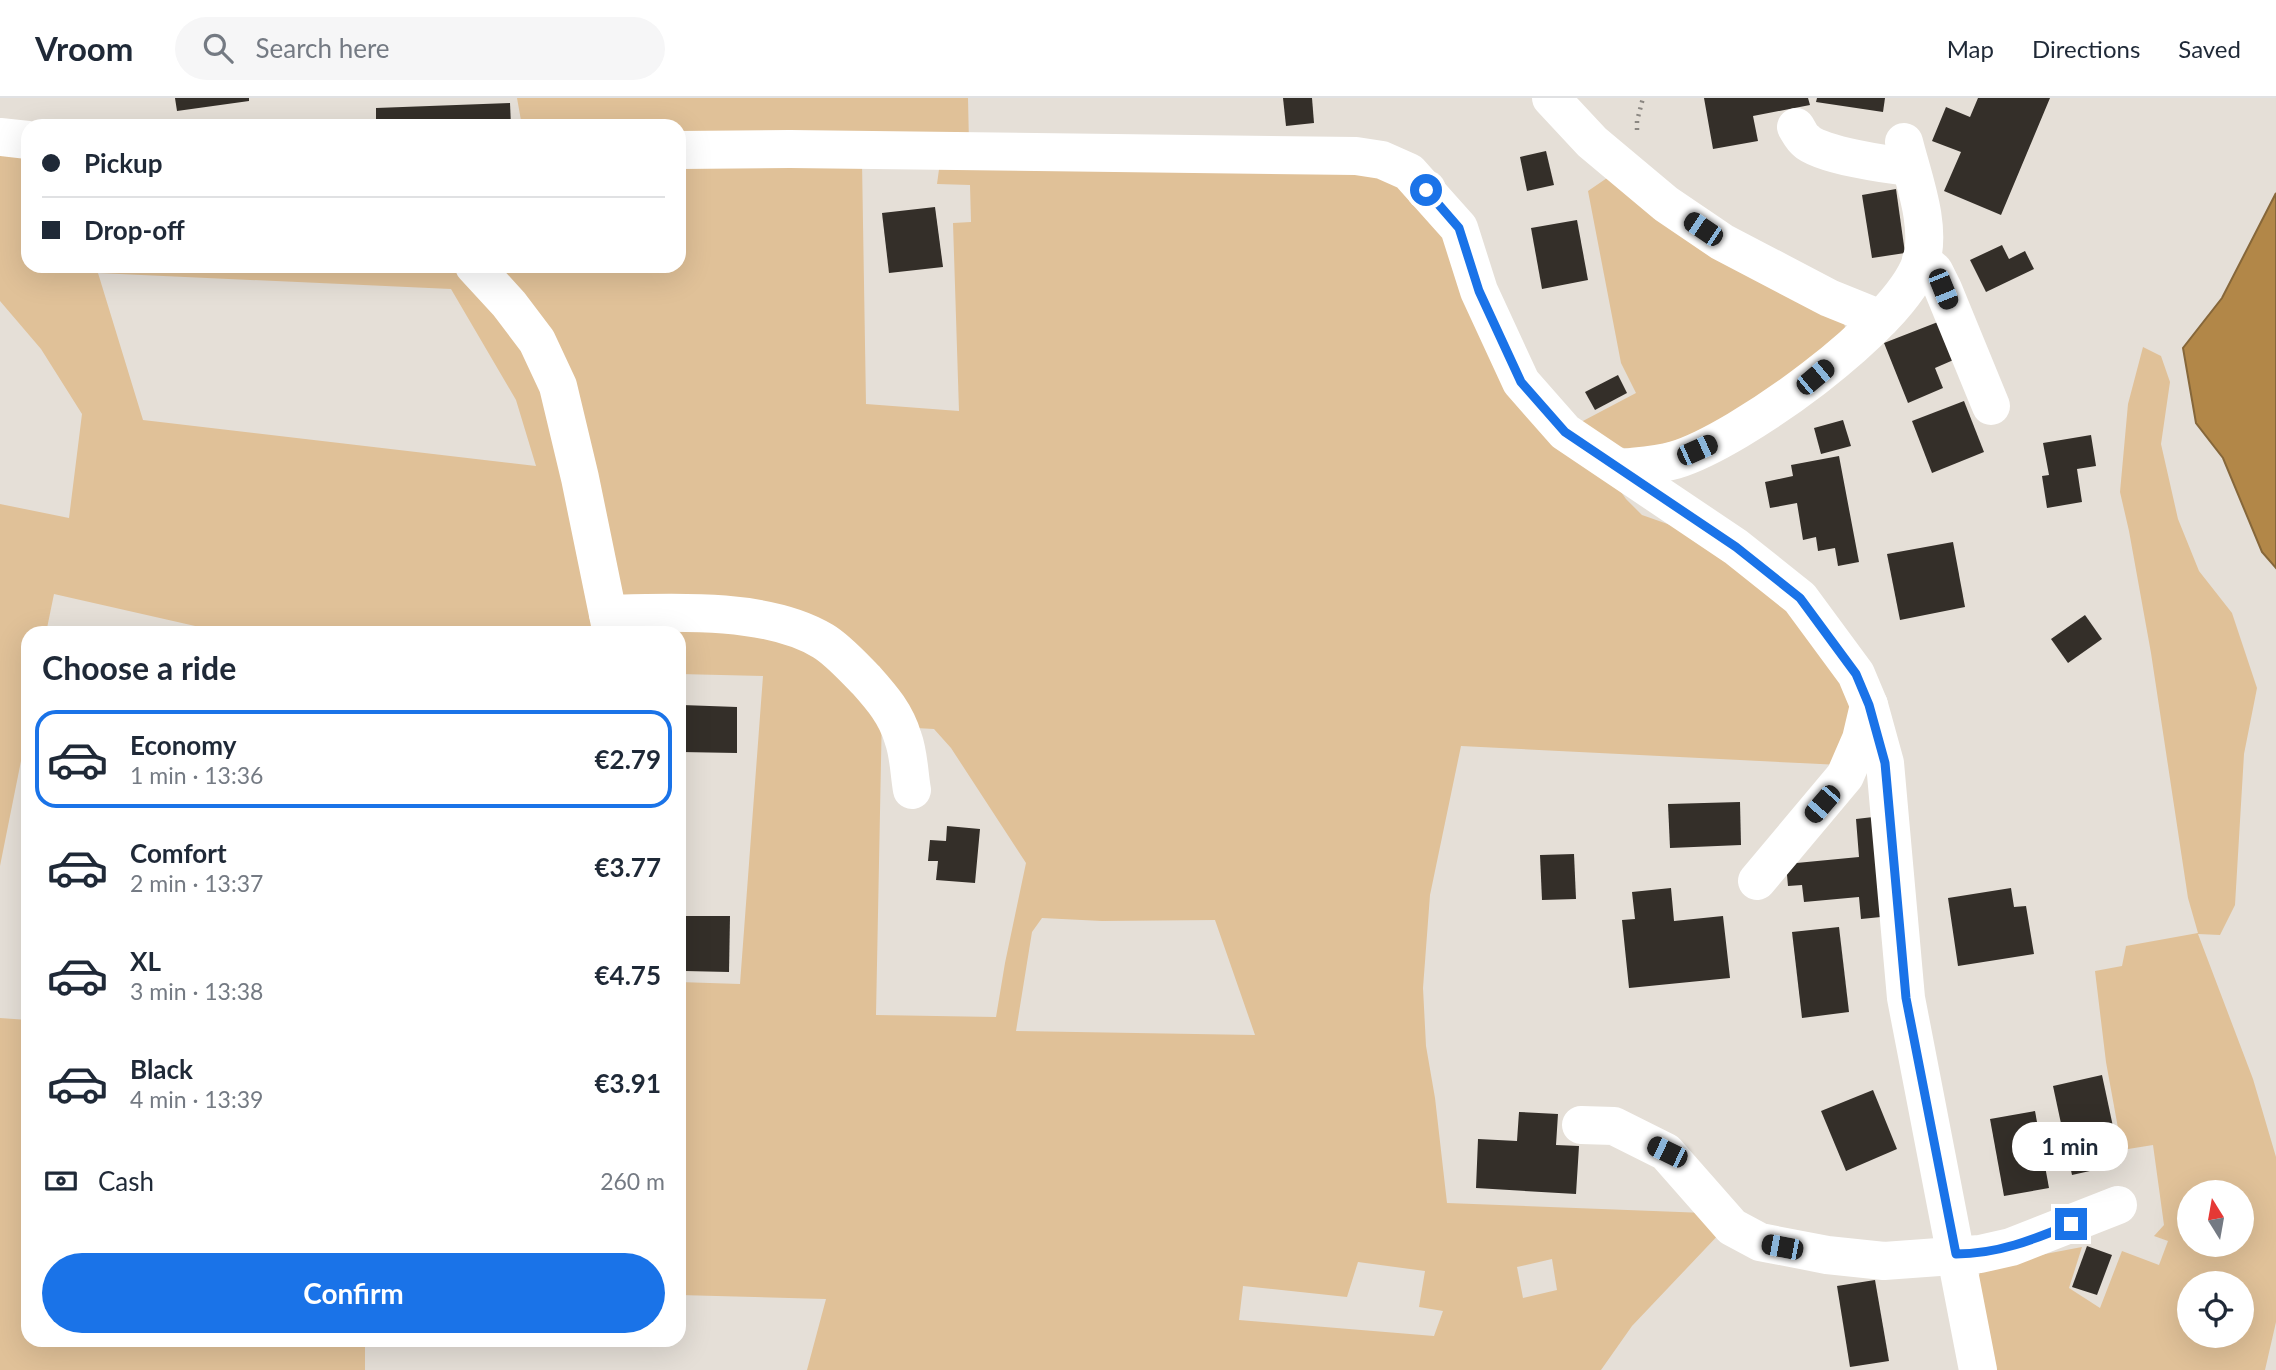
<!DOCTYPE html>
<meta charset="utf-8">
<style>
:root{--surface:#fff;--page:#f6f6f7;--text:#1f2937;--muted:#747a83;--line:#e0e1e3;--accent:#1a73e8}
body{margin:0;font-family:Lato,sans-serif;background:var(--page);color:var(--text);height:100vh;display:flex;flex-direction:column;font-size:26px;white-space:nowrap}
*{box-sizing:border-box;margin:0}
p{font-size:23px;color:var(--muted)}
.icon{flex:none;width:38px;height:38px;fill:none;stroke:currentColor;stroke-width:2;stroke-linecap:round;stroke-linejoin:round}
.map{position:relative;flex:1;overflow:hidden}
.drawer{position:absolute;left:21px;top:528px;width:665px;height:721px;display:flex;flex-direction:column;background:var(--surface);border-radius:21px;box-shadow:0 7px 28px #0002}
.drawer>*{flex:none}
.guide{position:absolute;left:21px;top:21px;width:665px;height:154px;border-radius:21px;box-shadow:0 7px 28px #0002;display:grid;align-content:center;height:154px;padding:0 21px;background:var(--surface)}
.needle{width:46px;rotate:349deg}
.buttons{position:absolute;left:2177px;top:1082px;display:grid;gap:14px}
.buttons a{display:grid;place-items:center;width:77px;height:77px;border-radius:50%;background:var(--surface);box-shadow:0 7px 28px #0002;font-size:35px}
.end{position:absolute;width:32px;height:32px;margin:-16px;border:9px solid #1a73e8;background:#fff;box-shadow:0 0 0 4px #fff}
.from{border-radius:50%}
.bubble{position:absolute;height:49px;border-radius:24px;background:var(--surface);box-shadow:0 7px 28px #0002;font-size:23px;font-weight:700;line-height:49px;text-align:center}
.car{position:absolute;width:21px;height:42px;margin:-21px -10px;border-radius:9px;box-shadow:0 0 5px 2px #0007;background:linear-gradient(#222 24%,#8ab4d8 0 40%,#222 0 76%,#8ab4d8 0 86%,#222 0)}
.guide b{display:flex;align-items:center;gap:24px;height:66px;font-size:26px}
.guide b+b{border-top:2px solid var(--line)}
.guide i{width:18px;height:18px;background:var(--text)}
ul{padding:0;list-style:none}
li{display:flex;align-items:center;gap:21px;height:98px;margin:0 14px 10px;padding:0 7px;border:4px solid transparent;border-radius:21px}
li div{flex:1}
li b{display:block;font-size:26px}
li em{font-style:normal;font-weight:700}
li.on{border-color:var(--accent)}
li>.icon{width:63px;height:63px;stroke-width:1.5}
h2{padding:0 21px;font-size:32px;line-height:84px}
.pay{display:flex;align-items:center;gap:18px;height:77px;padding:0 21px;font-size:26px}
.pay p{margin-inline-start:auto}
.action{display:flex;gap:14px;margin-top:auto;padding:14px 21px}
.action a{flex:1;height:80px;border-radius:42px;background:var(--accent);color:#fff;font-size:28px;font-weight:700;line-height:80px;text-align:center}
header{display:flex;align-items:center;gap:42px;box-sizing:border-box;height:98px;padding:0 35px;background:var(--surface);border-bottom:2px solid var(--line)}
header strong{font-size:33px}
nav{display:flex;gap:38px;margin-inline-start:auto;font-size:24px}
.search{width:490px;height:63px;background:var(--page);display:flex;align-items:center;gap:18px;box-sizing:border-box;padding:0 24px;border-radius:38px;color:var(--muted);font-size:26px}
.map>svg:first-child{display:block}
.green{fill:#e0c198;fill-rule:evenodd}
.water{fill:#b28748;stroke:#86673a;stroke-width:2}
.building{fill:#342f29}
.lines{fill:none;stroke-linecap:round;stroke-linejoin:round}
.path{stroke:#8b8782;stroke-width:4.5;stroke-dasharray:2 5;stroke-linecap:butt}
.minor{stroke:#fff;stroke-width:38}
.route{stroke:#1a73e8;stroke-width:9}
</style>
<header>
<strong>Vroom</strong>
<div class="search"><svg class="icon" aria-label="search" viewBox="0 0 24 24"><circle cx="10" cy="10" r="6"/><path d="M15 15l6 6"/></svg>Search here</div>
<nav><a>Map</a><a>Directions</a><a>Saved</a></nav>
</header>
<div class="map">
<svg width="2276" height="1272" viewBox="0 0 2276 1272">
<rect width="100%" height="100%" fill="#e5dfd7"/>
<g class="green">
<path d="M517,0h451l1,46 -290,-3v-15h-157z"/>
<path d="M0,52l28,2v114h434l68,81 72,286 -300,1 -30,-6 -18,5h-28l-172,-39 -8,39 -18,1v92l-28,140v-362l69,14 13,-104 -41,-65 -41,-48zM98,175l353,16 65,111 20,66 -393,-46z"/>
<path d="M862,64l4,242 93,7 -6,-188 18,-1 -1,-37 -33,-1 3,-22 423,6 39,12 30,33 20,26 17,56 14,32 28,56 32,48 46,35 23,13 14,20 16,16 71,25 38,25 46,42 34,50 22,43 -3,39 -10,26 -379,-19 -31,149 -7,93 3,58 9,52 12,105 258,10 18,17 -91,96 -31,44h-794l19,-71 -147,-4v-313l61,2 23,-308 -84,-2v-40l-56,-1v-4l7,-11c53,3 144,-1 189,27 23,14 45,45 63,66l-6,304 120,2 9,-54 21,-100 -75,-115 -17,-19 -18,-1 -51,-64 -41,-33 -38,-15 -153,-16 -15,-6 -11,-17 -35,-178 -28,-64 -58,-69h193v-103zM1042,820l60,3 113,-1 40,115 -239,-4 16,-99zM1552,1161l5,31 -34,8 -6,-31zM1358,1164l67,9 -6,36 24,4 -9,25 -195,-16 4,-34 104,11z"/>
<path d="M1607,80l234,135 4,14 -5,10 -128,94 -72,19 -31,-4 -28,-24 55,-29 -15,-30 -33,-172z"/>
<path d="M2143,249l18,9 9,26 -9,62 17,75 21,52 33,42 25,75 -13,66 -9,151 -15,30 -22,-1 55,145 23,78v165l-11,48h-276l-14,-81 7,-23 100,-19 -13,41 31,20 22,-57 37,14 9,-24 -14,-5 10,-11 -11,-80 -31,5 -16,-88 -11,-91 27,-5 4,-20 72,-13 -10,-35 -37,-245 -22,-122 -9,-39 8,-88zM2189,1094h53v52h-53zM2189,1185h53v52h-53z"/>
<path d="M0,920l28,2v320l337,1v29h-365z"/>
</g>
<path class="water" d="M2276,95v375l-14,-16 -39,-94 -27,-35 -13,-75 39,-50z"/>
<g class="building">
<path d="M175,0h74v3l-72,10z"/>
<path d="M1283,0h29l2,25 -28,3z"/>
<path d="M1704,0h104l2,7 -57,11 5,25 -45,8z"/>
<path d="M1817,0h68l-2,14 -67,-10z"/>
<path d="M1978,0h72l-49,117 -57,-24 17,-39 -29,-11 14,-34 24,10z"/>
<path d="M510,5l1,23h-135v-18z"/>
<path d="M1546,53l8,34 -27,6 -7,-34z"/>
<path d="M1896,91l9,64 -33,5 -10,-63z"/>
<path d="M935,109l8,60 -54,6 -7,-60z"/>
<path d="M1577,122l11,60 -46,9 -11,-61z"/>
<path d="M2002,147l7,14 16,-8 9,18 -48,23 -16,-32z"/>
<path d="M1943,222l15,38 -23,10 8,20 -35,15 -24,-60z"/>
<path d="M1618,277l9,18 -32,17 -10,-18z"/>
<path d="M1964,303l20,51 -52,21 -20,-52z"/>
<path d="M1843,322l8,26 -30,8 -7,-26z"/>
<path d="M2091,337l5,31 -19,3 5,33 -35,6 -5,-32 7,-1 -6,-32z"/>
<path d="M1839,358l20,106 -21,4 -3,-18 -17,3 -2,-14 -13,3 -6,-37 -27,5 -5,-26 28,-6 -2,-11z"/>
<path d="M1953,444l12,65 -65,13 -13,-66z"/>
<path d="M2085,517l17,24 -34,24 -17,-24z"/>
<path d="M682,607l55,2v46l-56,-1z"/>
<path d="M1740,704l1,43 -71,3 -2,-44z"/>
<path d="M1882,718l9,100 -30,3 -2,-22 -55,5 -2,-17 -14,1 -2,-22 73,-7 -3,-38z"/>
<path d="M947,728l33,3 -5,54 -39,-3 2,-19h-10l2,-21 16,1z"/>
<path d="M1574,756l2,45 -34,1 -2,-45z"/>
<path d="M1671,790l3,33 49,-5 7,62 -101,10 -7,-68 13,-1 -3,-27z"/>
<path d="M2011,790l3,19 12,-1 8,48 -76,12 -10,-68z"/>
<path d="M686,818h44l-1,56 -44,-1z"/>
<path d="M1839,829l10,85 -47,6 -10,-86z"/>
<path d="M2102,977l19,89 -49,11 -19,-89z"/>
<path d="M1873,992l24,59 -51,22 -25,-60z"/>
<path d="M2035,1013l14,77 -45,8 -14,-77z"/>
<path d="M1519,1014l39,2 -2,31 23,1 -3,48 -100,-6 2,-49 39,2z"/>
<path d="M2087,1148l25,9 -15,40 -25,-8z"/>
<path d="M1875,1182l14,81 -39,6 -13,-81z"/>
</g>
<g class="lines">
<path class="path" d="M1637,32v-9l6,-23"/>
<g class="minor">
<path d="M1551,0l41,44 74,62 56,38 107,56 52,21"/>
<path d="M1796,29c3,5 6,11 10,14 14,14 83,24 104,26"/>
<path d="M0,39l28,3"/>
<path d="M679,52l111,-1 566,7 26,4 27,12 50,56 20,63 42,91 44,50 171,115 64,51 56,76 13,31 16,58 21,235 72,372"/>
<path d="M1921,162l13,11 9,18 48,117"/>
<path d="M474,168l35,38 28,37 21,45 22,92 32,156"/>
<path d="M1622,370c17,-2 36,-3 53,-8 64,-19 225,-134 246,-198 11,-36 -8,-84 -17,-120"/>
<path d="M608,516c64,-2 159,-7 215,27 15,9 30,26 43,39 16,18 30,34 37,58 6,16 6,35 9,52"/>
<path d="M1757,783l88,-105 16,-37 8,-34"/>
<path d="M1581,1027l33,1 52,26 66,75 28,15 67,13 57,6 96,-7 31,-7 107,-42"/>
</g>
</g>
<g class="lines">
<path class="route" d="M1426,92l33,38 20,63 42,91 44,50 171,115 64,51 56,76 13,31 16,58 21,235 50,256c41,0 77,-14 115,-30"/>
</g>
</svg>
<div class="buttons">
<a><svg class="needle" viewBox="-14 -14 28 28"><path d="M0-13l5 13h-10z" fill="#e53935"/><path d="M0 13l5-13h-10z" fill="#747a83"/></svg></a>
<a><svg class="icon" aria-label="locate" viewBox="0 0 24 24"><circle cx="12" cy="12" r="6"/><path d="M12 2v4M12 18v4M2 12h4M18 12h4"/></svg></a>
</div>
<i class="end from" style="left:1426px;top:92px"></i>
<i class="end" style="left:2071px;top:1126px"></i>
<div class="bubble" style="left:2012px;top:1024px;width:116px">1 min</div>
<i class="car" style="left:1703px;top:131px;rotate:304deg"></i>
<i class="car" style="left:1943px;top:191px;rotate:158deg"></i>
<i class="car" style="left:1815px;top:279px;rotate:50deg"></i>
<i class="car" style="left:1697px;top:352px;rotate:66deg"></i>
<i class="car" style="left:1822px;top:706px;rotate:221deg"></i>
<i class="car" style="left:1667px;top:1054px;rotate:296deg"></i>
<i class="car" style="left:1782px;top:1149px;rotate:281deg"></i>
<div class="guide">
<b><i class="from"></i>Pickup</b>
<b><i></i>Drop-off</b>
</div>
<section class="drawer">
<h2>Choose a ride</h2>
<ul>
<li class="on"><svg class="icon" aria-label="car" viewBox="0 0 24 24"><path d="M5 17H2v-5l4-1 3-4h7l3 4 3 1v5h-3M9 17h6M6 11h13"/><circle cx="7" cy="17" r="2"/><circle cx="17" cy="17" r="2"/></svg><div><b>Economy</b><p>1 min · 13:36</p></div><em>€2.79</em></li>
<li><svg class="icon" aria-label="car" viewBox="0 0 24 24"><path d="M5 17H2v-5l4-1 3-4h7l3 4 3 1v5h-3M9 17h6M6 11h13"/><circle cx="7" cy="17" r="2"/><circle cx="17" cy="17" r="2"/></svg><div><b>Comfort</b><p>2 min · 13:37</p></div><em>€3.77</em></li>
<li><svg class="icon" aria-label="car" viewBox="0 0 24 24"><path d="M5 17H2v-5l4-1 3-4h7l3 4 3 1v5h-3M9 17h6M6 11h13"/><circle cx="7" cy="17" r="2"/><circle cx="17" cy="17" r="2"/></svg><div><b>XL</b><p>3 min · 13:38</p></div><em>€4.75</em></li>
<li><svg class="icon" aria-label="car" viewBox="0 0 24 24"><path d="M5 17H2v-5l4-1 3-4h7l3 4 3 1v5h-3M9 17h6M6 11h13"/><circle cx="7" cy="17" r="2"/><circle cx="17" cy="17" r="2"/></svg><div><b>Black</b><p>4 min · 13:39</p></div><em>€3.91</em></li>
</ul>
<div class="pay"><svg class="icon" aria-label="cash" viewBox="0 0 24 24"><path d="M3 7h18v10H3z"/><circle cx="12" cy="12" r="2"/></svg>Cash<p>260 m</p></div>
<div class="action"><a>Confirm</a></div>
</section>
</div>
